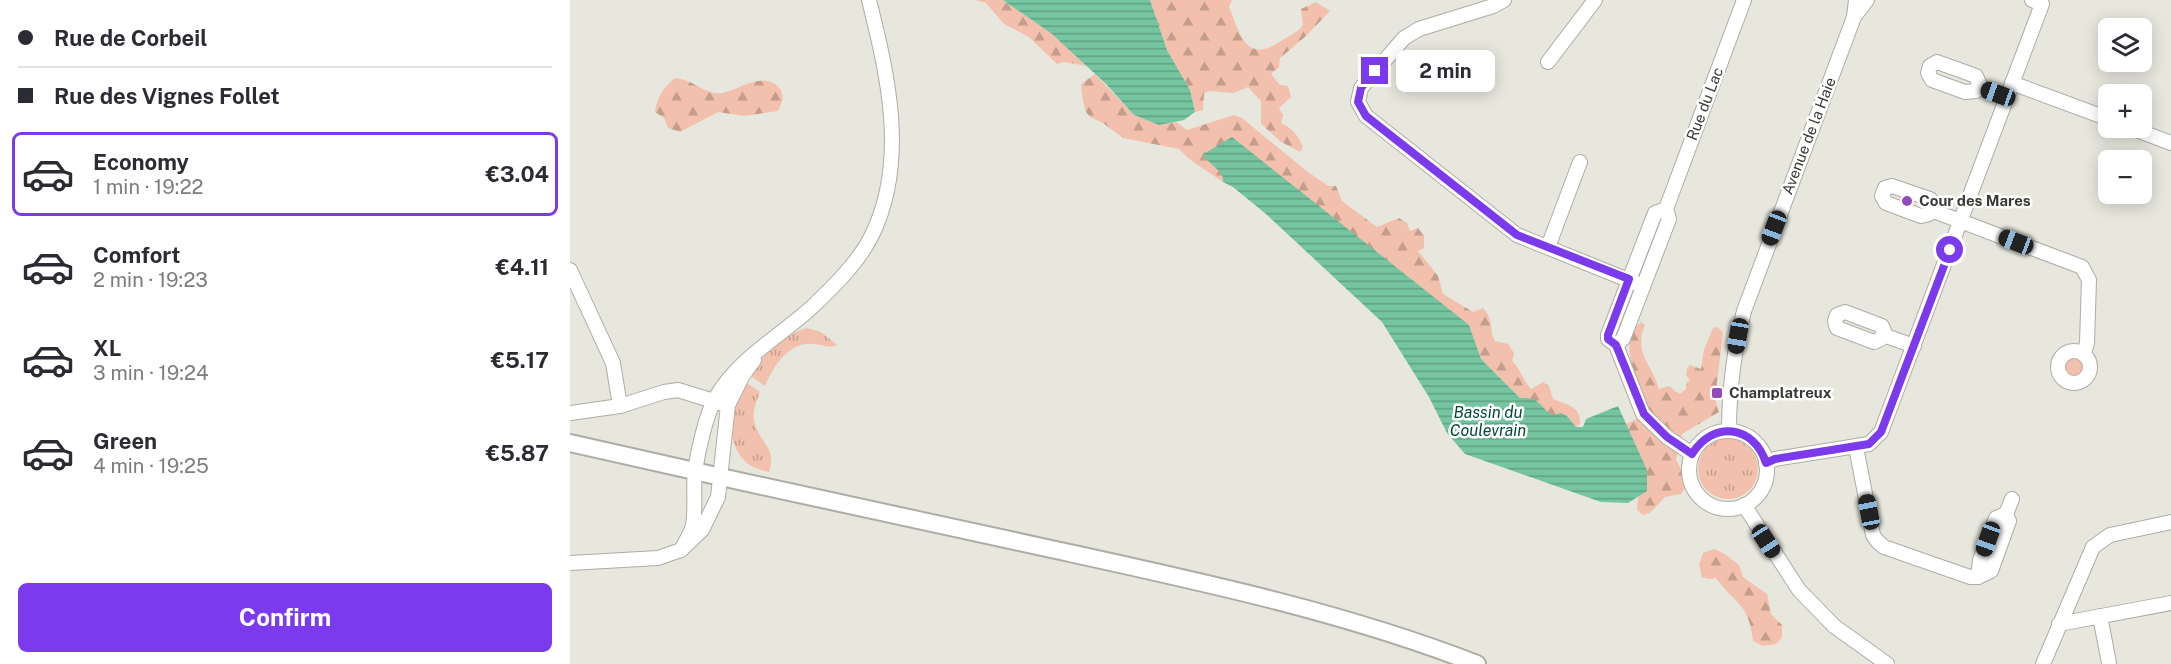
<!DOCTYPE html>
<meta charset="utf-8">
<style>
:root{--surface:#fff;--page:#f7f7f7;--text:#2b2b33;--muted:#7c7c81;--line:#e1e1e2;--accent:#7c3aed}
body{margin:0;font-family:"Public Sans",sans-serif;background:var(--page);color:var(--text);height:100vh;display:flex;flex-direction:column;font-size:22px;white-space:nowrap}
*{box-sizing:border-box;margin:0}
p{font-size:20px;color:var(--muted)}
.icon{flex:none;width:33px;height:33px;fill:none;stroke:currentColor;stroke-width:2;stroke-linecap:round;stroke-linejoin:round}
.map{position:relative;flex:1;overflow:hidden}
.details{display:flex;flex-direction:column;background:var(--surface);width:570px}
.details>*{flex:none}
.hud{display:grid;align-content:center;height:132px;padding:0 18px;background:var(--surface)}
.controls{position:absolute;left:1528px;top:18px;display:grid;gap:12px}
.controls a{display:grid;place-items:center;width:54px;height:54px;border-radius:9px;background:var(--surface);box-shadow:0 3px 15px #0003;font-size:30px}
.end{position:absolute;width:27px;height:27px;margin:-14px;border:8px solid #7c3aed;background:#fff;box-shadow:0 0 0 3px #fff}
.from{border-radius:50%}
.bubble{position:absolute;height:42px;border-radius:9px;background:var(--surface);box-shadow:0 3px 15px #0003;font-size:20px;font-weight:700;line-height:42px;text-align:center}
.car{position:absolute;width:18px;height:36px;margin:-18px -9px;border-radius:8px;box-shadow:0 0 4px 2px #0007;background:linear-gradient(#222 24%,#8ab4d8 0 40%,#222 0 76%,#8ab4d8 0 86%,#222 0)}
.hud b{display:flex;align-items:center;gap:21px;height:57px;font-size:22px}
.hud b+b{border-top:2px solid var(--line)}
.hud i{width:15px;height:15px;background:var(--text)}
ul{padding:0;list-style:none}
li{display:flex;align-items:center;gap:18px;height:84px;margin:0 12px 9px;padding:0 6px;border:3px solid transparent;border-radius:9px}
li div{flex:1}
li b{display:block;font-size:22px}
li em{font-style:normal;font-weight:700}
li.current{border-color:var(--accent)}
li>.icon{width:54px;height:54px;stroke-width:1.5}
.cta{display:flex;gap:12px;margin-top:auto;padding:12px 18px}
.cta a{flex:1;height:69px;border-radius:9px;background:var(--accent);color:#fff;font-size:24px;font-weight:700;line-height:69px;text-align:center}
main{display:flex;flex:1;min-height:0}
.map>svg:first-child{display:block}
.grass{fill:url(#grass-tufts)}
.forest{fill:url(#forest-firs)}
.water{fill:url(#water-rules)}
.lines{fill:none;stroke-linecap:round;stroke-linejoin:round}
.minor-casing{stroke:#adaca5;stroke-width:16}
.major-casing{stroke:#adaca5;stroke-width:20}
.minor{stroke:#fff;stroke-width:14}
.major{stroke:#fff;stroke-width:16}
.route{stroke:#7c3aed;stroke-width:8}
.poi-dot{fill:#954abc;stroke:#fff;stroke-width:2}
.labels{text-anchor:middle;stroke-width:5;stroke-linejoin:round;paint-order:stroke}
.street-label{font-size:15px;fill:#393936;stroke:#fff}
.poi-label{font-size:15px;font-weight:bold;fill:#393936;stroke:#fff;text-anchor:start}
.water-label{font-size:16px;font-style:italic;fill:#034932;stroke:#fff}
</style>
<main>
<section class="details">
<div class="hud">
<b><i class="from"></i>Rue de Corbeil</b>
<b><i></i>Rue des Vignes Follet</b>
</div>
<ul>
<li class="current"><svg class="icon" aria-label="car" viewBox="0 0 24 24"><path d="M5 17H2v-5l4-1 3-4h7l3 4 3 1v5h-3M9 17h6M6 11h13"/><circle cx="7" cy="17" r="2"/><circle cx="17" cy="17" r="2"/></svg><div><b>Economy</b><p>1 min · 19:22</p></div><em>€3.04</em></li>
<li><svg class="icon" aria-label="car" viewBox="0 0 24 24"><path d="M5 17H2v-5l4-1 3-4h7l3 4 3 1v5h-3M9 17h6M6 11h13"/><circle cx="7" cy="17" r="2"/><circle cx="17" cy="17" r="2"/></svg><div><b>Comfort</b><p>2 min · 19:23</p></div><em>€4.11</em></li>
<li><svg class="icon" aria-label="car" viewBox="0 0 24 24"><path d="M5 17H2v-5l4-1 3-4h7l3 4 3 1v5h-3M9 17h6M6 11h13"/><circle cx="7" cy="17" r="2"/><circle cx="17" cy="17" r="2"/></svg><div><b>XL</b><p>3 min · 19:24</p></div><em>€5.17</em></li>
<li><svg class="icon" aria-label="car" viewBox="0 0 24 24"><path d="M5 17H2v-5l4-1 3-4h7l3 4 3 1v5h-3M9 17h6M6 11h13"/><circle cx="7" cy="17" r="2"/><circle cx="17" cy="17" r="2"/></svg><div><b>Green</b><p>4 min · 19:25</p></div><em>€5.87</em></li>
</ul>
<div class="cta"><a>Confirm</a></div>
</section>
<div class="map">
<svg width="1601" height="664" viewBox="0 0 1601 664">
<defs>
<pattern id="grass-tufts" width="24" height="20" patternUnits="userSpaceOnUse" patternTransform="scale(1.5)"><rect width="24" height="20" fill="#f2c0ac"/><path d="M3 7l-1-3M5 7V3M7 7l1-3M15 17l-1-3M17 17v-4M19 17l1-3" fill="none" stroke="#c59d8d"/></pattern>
<pattern id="forest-firs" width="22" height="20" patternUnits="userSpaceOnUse" patternTransform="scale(1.5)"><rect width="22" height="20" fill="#f2c0ac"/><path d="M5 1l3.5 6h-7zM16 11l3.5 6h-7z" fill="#c59d8d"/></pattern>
<pattern id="water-rules" width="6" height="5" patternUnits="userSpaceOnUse" patternTransform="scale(1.5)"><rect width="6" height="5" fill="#74c5a0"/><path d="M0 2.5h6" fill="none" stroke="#60a183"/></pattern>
</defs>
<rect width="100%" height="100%" fill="#e7e7de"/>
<g class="grass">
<path d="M237,328l14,4 16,13c-8,4 -15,-1 -24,-1 -23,-3 -40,22 -48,42l-17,-12c17,-19 34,-39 59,-46z"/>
<circle cx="1504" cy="367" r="11"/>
<path d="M174,381l16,11c-2,6 -5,12 -6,18 -3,24 16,31 17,48 1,5 -1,10 -2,14 -8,-2 -16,-4 -22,-9 -23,-20 -18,-60 -3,-82z"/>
<circle cx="1158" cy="469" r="30"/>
</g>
<g class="forest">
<path d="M406,0h27l49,34 35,32 -23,-4 -7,2 -28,-27 -25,-13 -18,-21z"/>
<path d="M580,0h82l-3,7c11,26 16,58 52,34 7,-5 18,-9 22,-16l-2,-16 15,-7 14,9 -24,25 -26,22 -1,9 -8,7 9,11 8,1 3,11 -12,11 4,7 -2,8c12,6 17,12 22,24l-3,5 -20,-11 -19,-17v-23l-13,-14 -15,6 -24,-2 -5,2 -1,17 -8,2 -5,-22 -23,-40z"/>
<path d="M525,74l39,41 25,10 17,-3 11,8 47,-15 8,3 62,51 24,17h8l6,15 35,26 22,-9 8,5 3,8 8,-3 6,8v12l-6,3 20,25 5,18 30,18 10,-4c12,14 5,19 12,33l13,3 6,9 -2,8c9,8 11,20 19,28l12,-7 6,4 4,13c14,6 28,7 27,25l-4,3 -9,-11 -15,-1 -32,-17 -39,-39 -12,-34 -247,-151 1,8 -34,-23 -10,-10 -56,-11 -20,-15 -13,-6 -4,-5 -4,-16 -1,-12z"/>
<path d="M105,78c17,2 26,12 39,15 18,4 49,-27 66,-4 5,8 2,14 -2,22l-34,5 -26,-4 -38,20 -12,-4 -4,-10 -9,-6c2,-15 8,-24 20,-34z"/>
<path d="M1071,322l4,3c-12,28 7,39 14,64l11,-3 5,5 5,3 6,-5 1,-7 3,-2 -4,-5 1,-6 3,-4 11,4 3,-19 9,-22 5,-1 5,6 -8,66 4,13 -37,22 -6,26 4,7 5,21 -4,6 -16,3 -15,16 -7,2 -6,-5 1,-13 9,-6v-21l-21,-46 25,-12c-10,-23 -37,-70 -10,-90z"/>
<path d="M1144,549l11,5 14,11 4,12 24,17 4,20 11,11v13l-6,6 -13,2 -10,-5c-4,-38 -18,-37 -37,-63l-7,1 -7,-2 -3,-12 4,-12z"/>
</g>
<g class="water">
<path d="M433,0h147l17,50 23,40 5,22 -11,8 -25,5 -25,-10 -28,-31 -54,-50z"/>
<path d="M662,137l237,188 12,34 39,39c20,-1 18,7 32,17l9,-2 6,3 9,11h7l3,-8 32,-13 29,64v21l-19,12 -27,-1 -136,-48 -18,-21 -18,-36 -47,-75 -116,-108 -33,-27 -10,-5 -1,-8 -20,-19z"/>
</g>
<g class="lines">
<g class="minor-casing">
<g id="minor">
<path d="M934,0l-11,6 -74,23 -15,9 -43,50 -3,14 8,14 151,119 126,51"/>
<path d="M1284,17l13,-17"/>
<path d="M978,62l47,-62"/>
<path d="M1367,62l39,14 3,7 -3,8 -11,1 -33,-12 -4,-7 2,-7z"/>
<path d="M1442,83l97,36"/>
<path d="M1408,87l29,11"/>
<path d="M1561,128l40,15"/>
<path d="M1322,186l38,13 2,7 -3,8 -8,2 -35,-13 -4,-7 3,-8z"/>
<path d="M1361,210l151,57 7,13 -2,63 -3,10"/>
<path d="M978,247l32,-85"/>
<path d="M0,270l43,93 7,43"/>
<path d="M1275,312l37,14 2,5 -3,8 -7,3 -37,-14 -2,-7 2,-6z"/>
<path d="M1313,335l31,11"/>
<path d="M1046,345l-8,-6v-4l47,-122 11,-4"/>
<circle cx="1504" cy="367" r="16"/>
<path d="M0,413l50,-7 44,-14 14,-2 42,13"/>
<path d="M1159,431c0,-41 5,-81 15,-120l110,-294 2,-17"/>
<circle cx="1158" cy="470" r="39"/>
<path d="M1286,447l17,88 5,7 6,5 86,30h8l13,-6 18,-50 -3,-7 6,-15"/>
<path d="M1122,454l-25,-17 -24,-23 -27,-69 7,-6 46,-120 -3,-10 78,-209"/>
<path d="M1196,463l9,-4 94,-15 12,-12 161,-428 -10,-4"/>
<path d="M1174,505l55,85 35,36 53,38"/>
<path d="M111,550c4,-8 10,-16 12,-25 3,-18 0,-36 2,-54 3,-20 11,-57 21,-74 22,-38 63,-60 95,-89 22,-21 48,-46 61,-73 36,-74 16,-159 -3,-235"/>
<path d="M0,563l88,-5 23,-8 21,-20 16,-33 10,-92 15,-30 11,-15"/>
<path d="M1408,577l2,-17 16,-42 10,-4"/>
<path d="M1530,616l9,47"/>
<path d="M1489,624l112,-21"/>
<path d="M1473,664l50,-117 17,-12 61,-13"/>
</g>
</g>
<g class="major-casing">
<path id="major" d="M0,443c157,36 315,70 472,104 146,32 296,63 435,117"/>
</g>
<use href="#minor" class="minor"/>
<use href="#major" class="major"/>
</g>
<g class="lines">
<path class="route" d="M805,71l-14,17 -3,14 8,14 151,119 112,44 -21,56v4l8,6 28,69 23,23 25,17c21,-34 62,-29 74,9l9,-4 94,-15 12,-12 69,-182"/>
</g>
<g class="poi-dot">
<circle cx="1337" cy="201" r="6"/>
<rect x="1141" y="387" width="12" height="12" rx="3"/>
</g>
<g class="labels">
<g class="street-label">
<text transform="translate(1135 104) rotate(-69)" y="5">Rue du Lac</text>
<text transform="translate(1239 136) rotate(-69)" y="5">Avenue de la Haie</text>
</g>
<g class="poi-label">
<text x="1349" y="206">Cour des Mares</text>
<text x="1159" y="398">Champlatreux</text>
</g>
<g class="water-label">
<text x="918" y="418">Bassin du<tspan x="918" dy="18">Coulevrain</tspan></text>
</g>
</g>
</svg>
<div class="controls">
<a><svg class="icon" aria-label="layers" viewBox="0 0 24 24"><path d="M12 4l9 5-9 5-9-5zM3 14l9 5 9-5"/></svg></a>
<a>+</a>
<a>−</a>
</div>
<i class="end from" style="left:1380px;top:250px"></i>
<i class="end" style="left:805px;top:71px"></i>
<div class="bubble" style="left:826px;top:50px;width:99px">2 min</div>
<i class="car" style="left:1428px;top:94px;rotate:290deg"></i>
<i class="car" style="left:1204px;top:228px;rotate:201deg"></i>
<i class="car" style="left:1446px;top:242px;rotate:291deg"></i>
<i class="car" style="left:1168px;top:336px;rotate:190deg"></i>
<i class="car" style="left:1299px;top:512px;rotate:349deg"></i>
<i class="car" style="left:1418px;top:539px;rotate:200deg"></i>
<i class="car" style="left:1196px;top:541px;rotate:147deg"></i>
</div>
</main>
